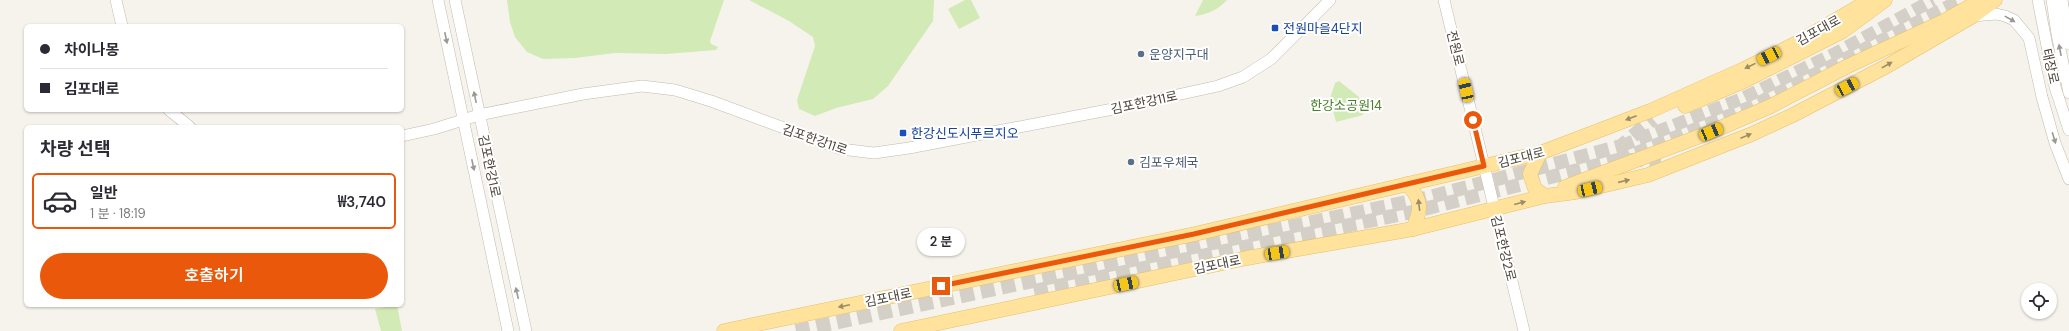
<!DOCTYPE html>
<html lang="ko">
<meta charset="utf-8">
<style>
:root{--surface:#fff;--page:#f7f7f7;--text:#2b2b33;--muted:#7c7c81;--line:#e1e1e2;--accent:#ea580c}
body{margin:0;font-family:"DM Sans","Noto Sans KR",sans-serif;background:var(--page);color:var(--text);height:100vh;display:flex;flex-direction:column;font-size:15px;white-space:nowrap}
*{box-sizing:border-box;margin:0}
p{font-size:13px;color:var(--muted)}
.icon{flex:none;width:22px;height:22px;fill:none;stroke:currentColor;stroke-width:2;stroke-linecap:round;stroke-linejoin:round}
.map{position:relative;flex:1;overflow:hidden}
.drawer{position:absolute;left:24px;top:125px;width:380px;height:182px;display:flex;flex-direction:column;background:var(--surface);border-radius:6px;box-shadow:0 1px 3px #0004}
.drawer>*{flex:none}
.top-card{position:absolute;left:24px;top:24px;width:380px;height:88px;border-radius:6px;box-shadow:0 1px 3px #0004;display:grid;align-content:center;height:88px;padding:0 16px;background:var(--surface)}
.buttons{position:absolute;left:2021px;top:283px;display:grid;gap:8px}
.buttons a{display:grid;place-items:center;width:36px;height:36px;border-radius:50%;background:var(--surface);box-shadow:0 1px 3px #0004;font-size:20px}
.end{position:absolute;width:18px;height:18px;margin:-9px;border:5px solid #ea580c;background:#fff;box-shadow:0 0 0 2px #fff}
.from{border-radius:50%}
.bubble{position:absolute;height:28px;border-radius:14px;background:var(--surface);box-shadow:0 1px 3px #0004;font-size:13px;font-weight:600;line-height:28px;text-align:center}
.car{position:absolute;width:12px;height:24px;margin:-12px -6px;border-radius:5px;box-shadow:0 0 3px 1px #0007;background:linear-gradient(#f5c518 24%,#345 0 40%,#f5c518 0 76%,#345 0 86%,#f5c518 0)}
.top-card b{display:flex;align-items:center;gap:14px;height:38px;font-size:15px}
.top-card b+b{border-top:1px solid var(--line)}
.top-card i{width:10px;height:10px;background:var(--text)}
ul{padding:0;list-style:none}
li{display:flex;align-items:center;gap:12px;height:56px;margin:0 8px 6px;padding:0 8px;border:2px solid transparent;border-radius:6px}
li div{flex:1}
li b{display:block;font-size:15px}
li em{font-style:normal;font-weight:600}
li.active{border-color:var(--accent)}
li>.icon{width:36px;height:36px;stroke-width:1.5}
h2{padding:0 16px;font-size:18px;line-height:48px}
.primary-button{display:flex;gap:8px;margin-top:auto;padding:8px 16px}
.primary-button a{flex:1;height:46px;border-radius:24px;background:var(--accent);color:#fff;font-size:16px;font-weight:600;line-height:46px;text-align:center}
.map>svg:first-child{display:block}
.green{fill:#d2eab5}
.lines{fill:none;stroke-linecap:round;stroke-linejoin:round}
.secondary-tunnel{stroke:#d4d0c8;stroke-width:13;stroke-dasharray:13 6;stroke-linecap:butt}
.primary-tunnel{stroke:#d4d0c8;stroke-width:14;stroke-dasharray:14 7;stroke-linecap:butt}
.tertiary-casing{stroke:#c2bbae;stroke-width:12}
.primary-casing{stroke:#e6c16a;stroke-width:15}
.tertiary{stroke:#fff;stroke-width:11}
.primary{stroke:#ffe39c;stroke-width:14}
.oneway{fill:#9c9892}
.oneway2{fill:#9c8c66}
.route{stroke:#ea580c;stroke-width:5}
.transit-dot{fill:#1a4fb4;stroke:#fff;stroke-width:1.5}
.service-dot{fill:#5c6f8a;stroke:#fff;stroke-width:1.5}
.labels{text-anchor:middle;stroke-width:4;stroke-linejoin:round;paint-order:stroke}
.transit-label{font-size:13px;fill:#164399;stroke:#fff;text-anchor:start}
.street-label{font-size:13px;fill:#4b4439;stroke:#fff}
.service-label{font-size:13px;fill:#4e5e75;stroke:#fff;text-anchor:start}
.park-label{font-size:13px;fill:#4a7f2a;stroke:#fff}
</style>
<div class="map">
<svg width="2069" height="331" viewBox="0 0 2069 331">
<rect width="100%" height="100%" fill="#f6f3ec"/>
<g class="green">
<path d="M507,0h217l-14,41 1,3 7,3 -2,3 -50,4 -51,-1 -40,5 -32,1 -16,-7 -12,-15 -5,-15z"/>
<path d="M749,0h185l-1,21 -45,65 -15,13 -37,9 -21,8 -16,-7 -2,-9 18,-54 -2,-9 -24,-16z"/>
<path d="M965,0h6l9,18 -21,11 -11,-20z"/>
<path d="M1203,0h24c-10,10 -18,14 -32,16z"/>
<path d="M1339,81l20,16 4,18 -27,7 -6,-23 5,-16z"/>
<path d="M397,305l5,26h-21l-6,-22z"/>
</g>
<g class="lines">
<g class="secondary-tunnel">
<path d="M1621,146l120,-47 95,-46 97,-53"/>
<path d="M1618,160l132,-53 211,-107"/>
</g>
<g class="primary-tunnel">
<path d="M1034,291l378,-79 206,-52h43"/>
<path d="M796,331l630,-133 195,-52 32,-27"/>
</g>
<g class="tertiary-casing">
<g id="tertiary">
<path d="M116,0l6,26"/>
<path d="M438,0l70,331"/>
<path d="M455,0l71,331"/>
<path d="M1444,0l80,331"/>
<path d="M2038,0l17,87 14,43"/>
<path d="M2052,0l5,34 12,59"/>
<path d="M2062,0l7,44"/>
<path d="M1973,16l23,-2 9,2 9,4 15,18 13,59 13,46 14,36"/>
<path d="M169,110l21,17"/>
<path d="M402,136l32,-7 45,-14 104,-21 59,-8 33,4 36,11 130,48 33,4 35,-5 204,-39 105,-23 25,-9 28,-18 59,-59"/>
</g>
</g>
<g class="primary-casing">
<g id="primary">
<path d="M1685,106l59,-25 99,-50 42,-31"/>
<path d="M1540,153l-10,21 5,15 10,7"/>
<path d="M1407,184c16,16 14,26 6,45"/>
<path d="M1565,187l146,-55 60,-26 75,-39 96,-45 34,-19"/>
<path d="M724,331l471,-97 345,-81 110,-42 94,-42 51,-25 75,-44"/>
<path d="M901,331l346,-73 166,-29 132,-33 31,-4 72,-17 104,-41 41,-19 94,-49 86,-50 22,-16"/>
</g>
</g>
<use href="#tertiary" class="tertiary"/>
<use href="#primary" class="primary"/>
</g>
<defs><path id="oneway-solid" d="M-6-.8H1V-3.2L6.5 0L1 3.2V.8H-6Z"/></defs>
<g class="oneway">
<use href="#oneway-solid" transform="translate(2010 19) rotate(29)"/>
<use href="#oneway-solid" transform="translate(446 38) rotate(78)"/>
<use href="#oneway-solid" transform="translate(2060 50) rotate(-101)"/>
<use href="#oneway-solid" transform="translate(475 97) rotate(-102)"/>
<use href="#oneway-solid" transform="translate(2054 138) rotate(73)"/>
<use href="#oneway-solid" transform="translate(473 165) rotate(78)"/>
<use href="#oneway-solid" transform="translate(517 293) rotate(-103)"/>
</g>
<g class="oneway2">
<use href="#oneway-solid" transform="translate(1887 65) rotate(-29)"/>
<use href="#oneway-solid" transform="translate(1750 66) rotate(154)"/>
<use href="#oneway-solid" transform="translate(1631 118) rotate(159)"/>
<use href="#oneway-solid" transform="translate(1746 136) rotate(-22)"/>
<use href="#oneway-solid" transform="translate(1624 181) rotate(-13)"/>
<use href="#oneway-solid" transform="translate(1520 203) rotate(-15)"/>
<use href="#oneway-solid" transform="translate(1419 205) rotate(-97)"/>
<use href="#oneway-solid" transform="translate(844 306) rotate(168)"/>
</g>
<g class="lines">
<path class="route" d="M941,286l253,-52 290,-68 -11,-46"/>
</g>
<g class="transit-dot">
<rect x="1271" y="24" width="8" height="8" rx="2"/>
<rect x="899" y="129" width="8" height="8" rx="2"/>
</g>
<g class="service-dot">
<circle cx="1141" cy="54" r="4"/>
<circle cx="1131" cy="162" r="4"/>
</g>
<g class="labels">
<g class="transit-label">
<text x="1283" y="33">전원마을4단지</text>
<text x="911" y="138">한강신도시푸르지오</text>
</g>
<g class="street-label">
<text transform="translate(1818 30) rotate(-29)" y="5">김포대로</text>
<text transform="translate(1456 48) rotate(76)" y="5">전원로</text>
<text transform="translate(2051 66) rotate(77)" y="5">태장로</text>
<text transform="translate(1144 102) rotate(-12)" y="5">김포한강11로</text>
<text transform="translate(815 139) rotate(19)" y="5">김포한강11로</text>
<text transform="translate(1521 157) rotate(-14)" y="5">김포대로</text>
<text transform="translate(490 166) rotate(78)" y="5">김포한강1로</text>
<text transform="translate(1504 248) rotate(76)" y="5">김포한강2로</text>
<text transform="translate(1217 264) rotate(-12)" y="5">김포대로</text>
<text transform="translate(888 297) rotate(-12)" y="5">김포대로</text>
</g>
<g class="service-label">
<text x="1149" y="59">운양지구대</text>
<text x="1139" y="167">김포우체국</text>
</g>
<g class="park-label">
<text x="1346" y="110">한강소공원14</text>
</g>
</g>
</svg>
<div class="buttons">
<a><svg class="icon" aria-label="locate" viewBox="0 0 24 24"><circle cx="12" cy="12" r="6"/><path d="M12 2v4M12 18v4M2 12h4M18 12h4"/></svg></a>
</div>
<i class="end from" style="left:1473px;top:120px"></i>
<i class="end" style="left:941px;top:286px"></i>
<div class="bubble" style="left:917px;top:228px;width:48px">2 분</div>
<i class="car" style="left:1769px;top:56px;rotate:244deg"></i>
<i class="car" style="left:1847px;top:87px;rotate:62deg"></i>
<i class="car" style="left:1466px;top:90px;rotate:347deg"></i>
<i class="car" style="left:1711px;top:132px;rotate:67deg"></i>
<i class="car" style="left:1590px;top:189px;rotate:77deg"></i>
<i class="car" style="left:1277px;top:253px;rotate:81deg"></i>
<i class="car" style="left:1126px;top:284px;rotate:78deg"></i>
<div class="top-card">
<b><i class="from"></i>차이나몽</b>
<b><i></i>김포대로</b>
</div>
<section class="drawer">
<h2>차량 선택</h2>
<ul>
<li class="active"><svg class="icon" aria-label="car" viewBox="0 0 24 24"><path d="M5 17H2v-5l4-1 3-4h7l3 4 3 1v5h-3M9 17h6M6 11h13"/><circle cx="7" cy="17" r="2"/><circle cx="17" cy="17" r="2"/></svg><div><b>일반</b><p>1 분 · 18:19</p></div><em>₩3,740</em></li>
</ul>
<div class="primary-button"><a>호출하기</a></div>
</section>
</div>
